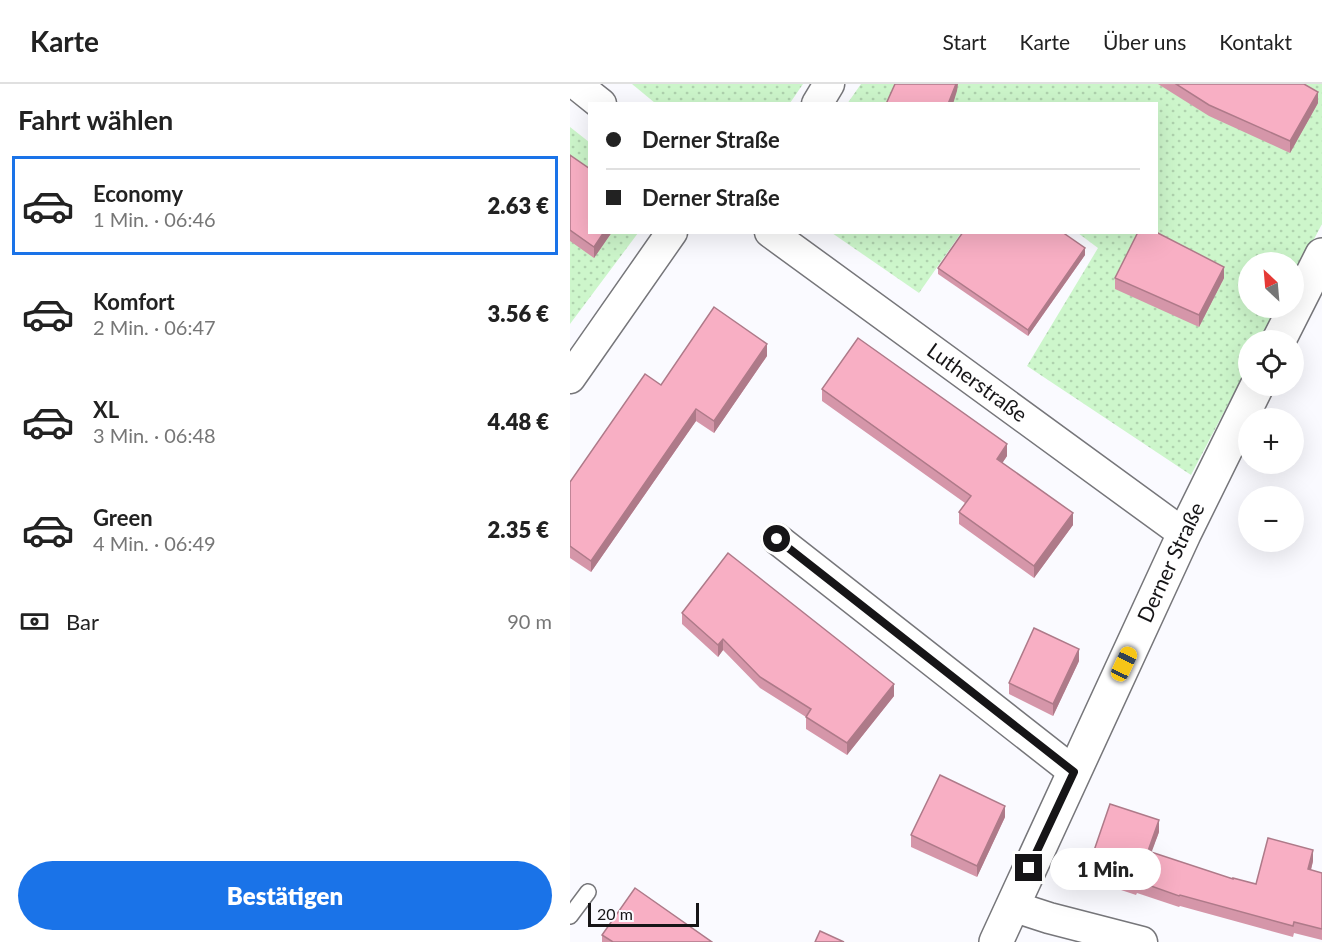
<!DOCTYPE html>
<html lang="de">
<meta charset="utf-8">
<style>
:root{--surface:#fff;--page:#f6f6f6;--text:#222;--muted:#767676;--line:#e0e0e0;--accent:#1a73e8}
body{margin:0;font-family:Lato,sans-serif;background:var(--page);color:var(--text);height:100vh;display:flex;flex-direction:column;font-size:22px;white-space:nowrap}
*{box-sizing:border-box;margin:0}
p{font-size:20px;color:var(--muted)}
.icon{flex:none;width:33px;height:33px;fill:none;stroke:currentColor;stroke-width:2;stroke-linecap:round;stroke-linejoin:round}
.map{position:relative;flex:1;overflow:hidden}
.sheet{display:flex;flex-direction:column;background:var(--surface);width:570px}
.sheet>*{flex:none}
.guide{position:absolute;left:18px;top:18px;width:570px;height:132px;border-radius:0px;box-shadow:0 6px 24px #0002;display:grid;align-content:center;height:132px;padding:0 18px;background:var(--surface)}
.needle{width:39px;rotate:334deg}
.fabs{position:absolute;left:668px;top:168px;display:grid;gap:12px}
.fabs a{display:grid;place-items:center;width:66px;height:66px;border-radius:50%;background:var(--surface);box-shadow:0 6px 24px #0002;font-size:30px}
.scale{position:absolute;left:18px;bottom:15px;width:111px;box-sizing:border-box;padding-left:6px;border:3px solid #161517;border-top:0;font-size:16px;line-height:21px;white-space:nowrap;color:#161517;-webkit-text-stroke:4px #fafaff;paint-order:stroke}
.end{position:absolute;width:27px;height:27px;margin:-14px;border:8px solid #161517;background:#fff;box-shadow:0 0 0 3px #fff}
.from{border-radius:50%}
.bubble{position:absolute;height:42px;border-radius:21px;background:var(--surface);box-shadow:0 6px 24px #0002;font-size:20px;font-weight:800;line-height:42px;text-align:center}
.car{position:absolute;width:18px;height:36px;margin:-18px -9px;border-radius:8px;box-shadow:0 0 4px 2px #0007;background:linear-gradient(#f5c518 24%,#345 0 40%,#f5c518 0 76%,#345 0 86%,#f5c518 0)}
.guide b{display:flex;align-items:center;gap:21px;height:57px;font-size:22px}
.guide b+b{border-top:2px solid var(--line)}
.guide i{width:15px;height:15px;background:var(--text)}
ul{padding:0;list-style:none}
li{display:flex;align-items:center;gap:18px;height:99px;margin:0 12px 9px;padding:0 6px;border:3px solid transparent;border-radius:0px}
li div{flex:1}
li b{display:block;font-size:22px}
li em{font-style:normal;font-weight:800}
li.active{border-color:var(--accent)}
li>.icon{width:54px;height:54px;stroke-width:1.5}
h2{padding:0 18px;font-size:27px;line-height:72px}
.pay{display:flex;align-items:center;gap:15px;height:66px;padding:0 18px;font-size:22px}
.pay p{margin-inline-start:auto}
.action{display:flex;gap:12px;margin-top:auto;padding:12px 18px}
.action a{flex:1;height:69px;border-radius:36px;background:var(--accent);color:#fff;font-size:24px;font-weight:800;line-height:69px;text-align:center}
header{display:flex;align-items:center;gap:36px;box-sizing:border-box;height:84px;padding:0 30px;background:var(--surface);border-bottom:2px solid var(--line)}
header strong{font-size:28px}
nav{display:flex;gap:33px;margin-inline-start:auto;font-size:21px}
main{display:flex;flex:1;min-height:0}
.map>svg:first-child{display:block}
.grass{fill:url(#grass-dots)}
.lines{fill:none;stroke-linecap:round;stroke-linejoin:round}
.lane-casing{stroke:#76767a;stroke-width:18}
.street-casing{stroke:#76767a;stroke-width:33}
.secondary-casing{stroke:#76767a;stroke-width:36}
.lane{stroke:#fff;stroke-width:15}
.street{stroke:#fff;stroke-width:30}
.secondary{stroke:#fff;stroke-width:33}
.wall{fill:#d596a9}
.shaded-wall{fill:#ae7a89}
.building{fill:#f8afc4;stroke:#ae7a89;stroke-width:1.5}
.route{stroke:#161517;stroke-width:8}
.labels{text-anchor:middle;stroke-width:5;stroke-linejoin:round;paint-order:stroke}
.street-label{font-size:21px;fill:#161517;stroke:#fafaff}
</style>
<header>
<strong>Karte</strong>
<nav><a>Start</a><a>Karte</a><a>Über uns</a><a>Kontakt</a></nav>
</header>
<main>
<section class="sheet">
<h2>Fahrt wählen</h2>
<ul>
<li class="active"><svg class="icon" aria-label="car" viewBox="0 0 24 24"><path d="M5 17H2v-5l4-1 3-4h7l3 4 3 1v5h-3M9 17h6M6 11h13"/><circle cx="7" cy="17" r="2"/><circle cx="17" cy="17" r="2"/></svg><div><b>Economy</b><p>1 Min. · 06:46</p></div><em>2.63 €</em></li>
<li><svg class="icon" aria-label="car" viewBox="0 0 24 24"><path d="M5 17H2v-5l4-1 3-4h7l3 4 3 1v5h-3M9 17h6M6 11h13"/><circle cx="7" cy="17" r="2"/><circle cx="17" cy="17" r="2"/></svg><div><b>Komfort</b><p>2 Min. · 06:47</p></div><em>3.56 €</em></li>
<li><svg class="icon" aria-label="car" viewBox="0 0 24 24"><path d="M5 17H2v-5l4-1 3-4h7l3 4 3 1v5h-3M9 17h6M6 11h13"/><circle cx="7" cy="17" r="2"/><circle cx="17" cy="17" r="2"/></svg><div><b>XL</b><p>3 Min. · 06:48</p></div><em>4.48 €</em></li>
<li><svg class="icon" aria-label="car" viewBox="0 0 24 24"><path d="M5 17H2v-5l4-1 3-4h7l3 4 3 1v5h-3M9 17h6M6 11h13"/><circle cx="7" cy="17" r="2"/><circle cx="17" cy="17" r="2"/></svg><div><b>Green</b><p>4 Min. · 06:49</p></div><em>2.35 €</em></li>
</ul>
<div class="pay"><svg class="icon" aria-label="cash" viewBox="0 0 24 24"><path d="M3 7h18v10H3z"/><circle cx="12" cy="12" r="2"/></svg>Bar<p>90 m</p></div>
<div class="action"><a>Bestätigen</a></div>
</section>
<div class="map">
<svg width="752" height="858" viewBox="0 0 752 858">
<defs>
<pattern id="grass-dots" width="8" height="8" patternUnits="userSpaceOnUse" patternTransform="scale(1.5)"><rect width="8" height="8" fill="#cdf6cb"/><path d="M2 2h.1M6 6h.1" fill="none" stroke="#afd2ae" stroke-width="1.8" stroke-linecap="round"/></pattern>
</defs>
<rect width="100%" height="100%" fill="#fafaff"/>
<g class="grass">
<path d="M62,0h171l-13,19h-135z"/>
<path d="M291,0h461v140l-29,55v-17h-45v46h30l-17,32h-13v26l-57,109 -164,-109 71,-118 -20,-15 78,-1v-128h-309z"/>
<path d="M0,43l19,15 1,90 48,1 -68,91z"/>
<path d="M262,149l129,-1v1l-42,60z"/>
</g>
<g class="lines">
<g class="lane-casing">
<path id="lane" d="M0,832l18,-24"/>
</g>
<g class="street-casing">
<g id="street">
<path d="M6,0l25,20"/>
<path d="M247,20l12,-20"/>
<path id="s1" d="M200,148l414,302"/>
<path d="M0,294l102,-146"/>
<path d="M207,455l297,233"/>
<path d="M442,822l37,12 93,24"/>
</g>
</g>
<g class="secondary-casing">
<g id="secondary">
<path d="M709,256l43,-85"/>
<path id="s2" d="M426,858l188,-408 73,-148"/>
</g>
</g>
<use href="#lane" class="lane"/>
<use href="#street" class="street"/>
<use href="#secondary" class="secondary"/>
</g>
<g class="wall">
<path d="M588,0h146l14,19 -28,50 -81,-37z"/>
<path d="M0,71l20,77h22l-18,26 -24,-17z"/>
<path d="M515,171l-57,81 -90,-62v-6z"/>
<path d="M545,194h109l-25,49 -84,-38z"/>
<path d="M197,272l-53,77 -18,-12 -105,151 -21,-14v-76l91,-97z"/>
<path d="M252,305l185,67 -5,7 71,62 -39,53 -75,-54v-12l6,-9 -143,-102z"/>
<path d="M112,529l212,83 -47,59 -41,-26v-12l-46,-29 -37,-38 -5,7 -36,-33z"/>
<path d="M509,577l-26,55 -44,-22v-11z"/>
<path d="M435,733l-28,60 -66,-30v-12z"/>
<path d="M589,748l-8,20 82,27 23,5 57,-23 -2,9 11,3v67l-28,-7 -1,4 -113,-31 -1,1 -42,-14 -1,2 -48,-16v-11z"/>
<path d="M32,851l110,7h-110z"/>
</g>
<g class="shaded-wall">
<path d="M384,0h4l-1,7 -4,13h-5z"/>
<path d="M748,8v11l-28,50v-12z"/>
<path d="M34,148h8l-18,26v-11z"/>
<path d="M515,164v7l-57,81v-6z"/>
<path d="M654,183v11l-25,49v-12z"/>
<path d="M197,260v12l-53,77v-12z"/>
<path d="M126,325v12l-105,151v-11z"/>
<path d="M437,360v12l-10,15v-12z"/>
<path d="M503,429v12l-39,53v-12z"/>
<path d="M153,555v11l-5,7v-12z"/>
<path d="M509,565v12l-26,55v-12z"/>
<path d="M324,600v12l-47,59v-12z"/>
<path d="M435,722v11l-28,60v-11z"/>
<path d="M589,736v12l-11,30v-11z"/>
<path d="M743,766v11l-5,20v-12z"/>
</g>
<g class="building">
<path d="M325,0h61l-8,20h-62z"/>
<path d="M606,0h128l14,8 -28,49 -81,-36z"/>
<path d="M0,71l20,14v63h14l-10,15 -24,-17z"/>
<path d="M393,148h99l23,16 -57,82 -90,-62z"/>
<path d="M568,148h18l68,35 -25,48 -84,-37z"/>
<path d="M144,223l53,37 -53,77 -18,-12 -105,152 -21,-15v-64l75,-108 16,11z"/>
<path d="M288,254l149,106 -10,15 76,54 -39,53 -75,-54 12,-16 -149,-107z"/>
<path d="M158,469l166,131 -47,59 -41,-26 5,-8 -51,-32 -37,-38 -5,6 -36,-32z"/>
<path d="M464,544l45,21 -26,55 -44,-21z"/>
<path d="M370,691l65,31 -28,60 -66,-31z"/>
<path d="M540,720l49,16 -11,31 85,28v-1l23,6 12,-46 45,12 -5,19 14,4v56l-28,-7 -1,4 -113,-31 -1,1 -42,-15 -1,3 -48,-16z"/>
<path d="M65,804l77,54h-99l-11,-7z"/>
<path d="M250,847l24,11h-29z"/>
</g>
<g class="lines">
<path class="route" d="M207,455l297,233 -45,96"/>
</g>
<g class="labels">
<g class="street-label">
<text dy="7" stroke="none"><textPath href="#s1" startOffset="256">Lutherstraße</textPath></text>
<text dy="7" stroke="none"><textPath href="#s2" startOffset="418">Derner Straße</textPath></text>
</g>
</g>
</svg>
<div class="fabs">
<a><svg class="needle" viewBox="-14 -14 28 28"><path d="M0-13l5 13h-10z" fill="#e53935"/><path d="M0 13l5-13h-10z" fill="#767676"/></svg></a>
<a><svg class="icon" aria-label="locate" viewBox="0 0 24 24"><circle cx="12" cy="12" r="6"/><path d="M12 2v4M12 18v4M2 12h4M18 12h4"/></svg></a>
<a>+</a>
<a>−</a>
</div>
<div class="scale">20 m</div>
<i class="end from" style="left:207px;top:455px"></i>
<i class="end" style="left:459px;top:784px"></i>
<div class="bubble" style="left:480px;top:764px;width:111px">1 Min.</div>
<i class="car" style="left:554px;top:580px;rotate:25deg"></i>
<div class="guide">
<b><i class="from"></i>Derner Straße</b>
<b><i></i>Derner Straße</b>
</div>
</div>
</main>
